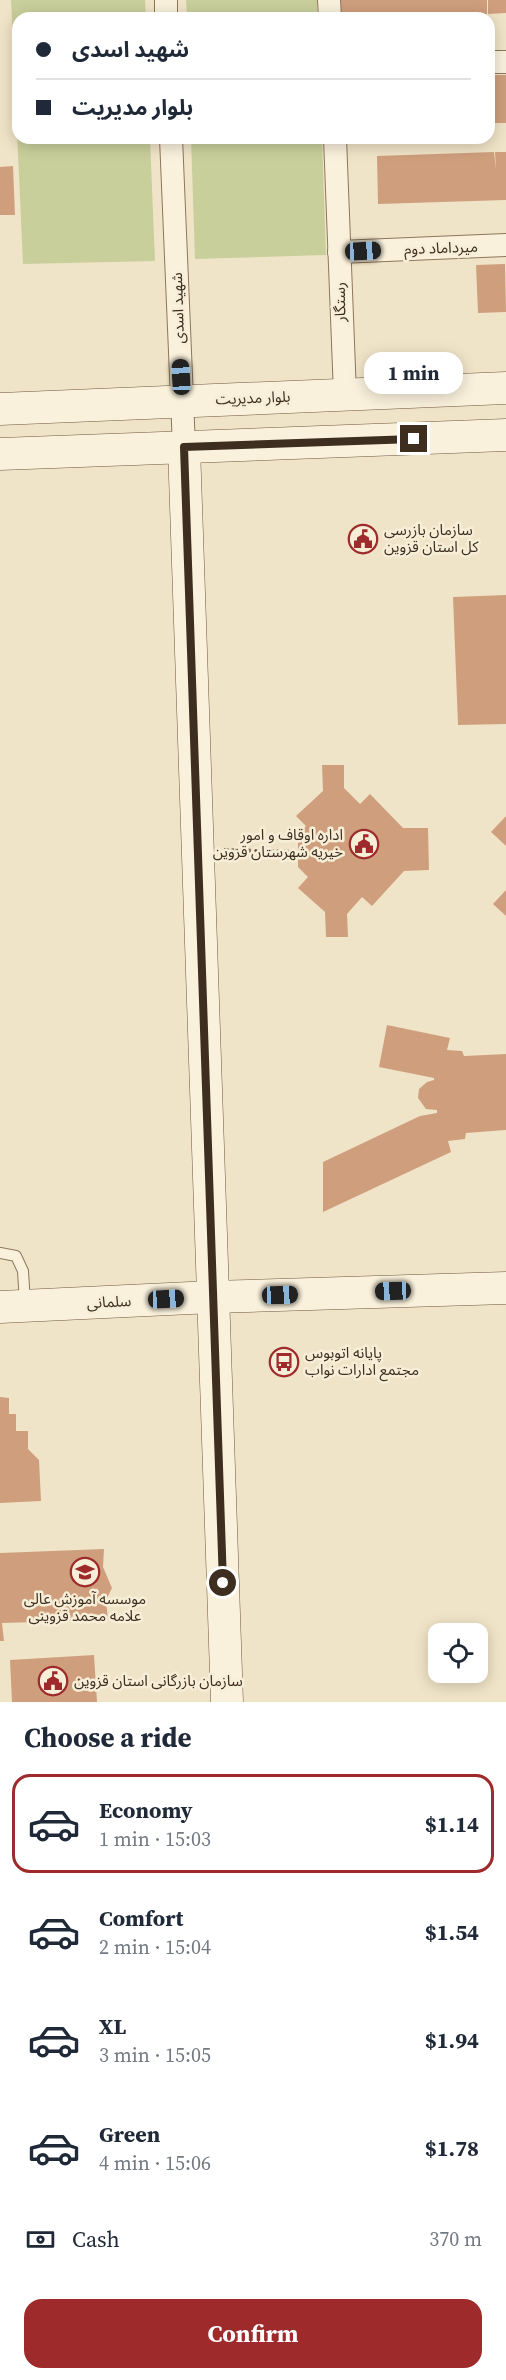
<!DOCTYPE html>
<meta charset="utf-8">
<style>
:root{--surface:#fff;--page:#f2f2f3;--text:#1f2937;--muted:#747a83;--line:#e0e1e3;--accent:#9e2a2b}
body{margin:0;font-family:"Source Serif 4","Noto Sans Arabic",serif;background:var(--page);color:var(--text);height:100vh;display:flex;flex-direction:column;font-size:22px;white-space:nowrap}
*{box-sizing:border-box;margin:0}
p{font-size:20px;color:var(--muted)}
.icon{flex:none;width:33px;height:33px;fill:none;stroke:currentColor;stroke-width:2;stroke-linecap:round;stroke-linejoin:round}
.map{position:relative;height:1702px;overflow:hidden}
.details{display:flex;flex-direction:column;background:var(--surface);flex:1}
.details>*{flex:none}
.banner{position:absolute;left:12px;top:12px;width:483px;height:132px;border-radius:18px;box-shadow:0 3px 15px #0003;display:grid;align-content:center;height:132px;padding:0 24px;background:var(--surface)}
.controls{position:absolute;left:428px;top:1623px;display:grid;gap:12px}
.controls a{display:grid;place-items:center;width:60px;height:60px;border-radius:12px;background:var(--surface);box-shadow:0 3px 15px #0003;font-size:30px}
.end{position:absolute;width:27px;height:27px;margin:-14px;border:8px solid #3d2e20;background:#fff;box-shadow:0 0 0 3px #fff}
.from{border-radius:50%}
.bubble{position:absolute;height:42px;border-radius:18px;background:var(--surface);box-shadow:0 3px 15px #0003;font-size:20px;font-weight:700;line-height:42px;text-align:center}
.car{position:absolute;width:18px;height:36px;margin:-18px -9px;border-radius:8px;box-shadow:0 0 4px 2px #0007;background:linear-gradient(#222 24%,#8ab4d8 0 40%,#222 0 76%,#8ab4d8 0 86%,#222 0)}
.banner b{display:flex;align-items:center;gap:21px;height:57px;font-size:22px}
.banner b+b{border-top:2px solid var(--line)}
.banner i{width:15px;height:15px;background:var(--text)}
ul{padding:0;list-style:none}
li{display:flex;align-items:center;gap:18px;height:99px;margin:0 12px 9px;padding:0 12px;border:3px solid transparent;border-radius:18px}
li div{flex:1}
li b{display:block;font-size:22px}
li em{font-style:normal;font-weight:700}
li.selected{border-color:var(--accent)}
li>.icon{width:54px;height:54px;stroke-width:1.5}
h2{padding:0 24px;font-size:27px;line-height:72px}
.pay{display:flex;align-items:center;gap:15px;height:66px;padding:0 24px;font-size:22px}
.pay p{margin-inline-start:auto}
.button{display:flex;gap:12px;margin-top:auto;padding:12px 24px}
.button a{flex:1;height:69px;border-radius:18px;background:var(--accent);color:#fff;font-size:24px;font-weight:700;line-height:69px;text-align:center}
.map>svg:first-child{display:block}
.green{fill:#c9cf9b}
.building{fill:#cf9f7d}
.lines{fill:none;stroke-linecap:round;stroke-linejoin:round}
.lane-casing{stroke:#8d765c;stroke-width:12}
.street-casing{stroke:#8d765c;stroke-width:24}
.secondary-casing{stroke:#6f573f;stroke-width:33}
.path{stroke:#8d765c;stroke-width:4;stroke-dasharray:4.5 3;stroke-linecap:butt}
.lane{stroke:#faf1dc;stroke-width:10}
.street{stroke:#faf1dc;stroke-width:22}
.secondary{stroke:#faf1dc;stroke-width:32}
.route{stroke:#3d2e20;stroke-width:8}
.labels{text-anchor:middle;stroke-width:5;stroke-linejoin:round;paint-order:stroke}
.street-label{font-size:15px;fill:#3d2e20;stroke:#f7eed8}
.poi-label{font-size:15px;fill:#3d2e20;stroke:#f7eed8;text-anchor:start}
</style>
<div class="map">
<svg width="506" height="1702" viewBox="0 0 506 1702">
<rect width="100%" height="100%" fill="#f0e4c8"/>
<g class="green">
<path d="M11,0h134l1,18h-128v120h132l5,123 -132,3z"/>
<path d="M186,0h131v18h-130z"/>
<path d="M191,138h131l4,117 -131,4z"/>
</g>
<g class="building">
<path d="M339,0h148v14l-148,4z"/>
<path d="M488,0h18v13l-18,1z"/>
<path d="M492,75h14v48h-12z"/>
<path d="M489,77h2l2,46 -4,1z"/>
<path d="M494,152l2,18 -1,-18h11v48l-128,4 -1,-48z"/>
<path d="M13,166l2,49h-15v-48z"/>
<path d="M505,264l1,48 -28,1 -2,-48z"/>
<path d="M506,595v129l-48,1 -5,-128z"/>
<path d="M322,765h22v23l16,16 10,-10 33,34h25l1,42 -25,1 -32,35 -10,-9 -15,17 1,23h-22l-1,-25 -27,-24 10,-11 -10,-10v-31l8,-10 -10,-10 27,-25z"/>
<path d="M506,816v30l-15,-14z"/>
<path d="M506,890v26l-13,-12z"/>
<path d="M387,1025l63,13 -3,12 15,1 2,5 42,-2v76l-40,3 -1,6 -17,2 3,11 -128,60v-50l97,-46 17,-3v-3l-11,-1 -8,-11 1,-9 8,-7 7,-2v-2l-55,-11z"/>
<path d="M0,1397l9,1v16h7v17h12v18l11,11 2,41 -41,2z"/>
<path d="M104,1549l-1,18 9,21 -6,12 2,20 -106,3 2,18h-4v-88z"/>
<path d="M94,1655l3,47h-85l-2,-42z"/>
</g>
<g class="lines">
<g class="lane-casing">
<path id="lane" d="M0,1253l16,3 7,15 2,32"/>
</g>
<g class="street-casing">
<g id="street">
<path d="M166,0v18"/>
<path d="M329,0l1,18"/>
<path d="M489,62h17"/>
<path d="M171,138l13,309"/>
<path d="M335,138l10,256"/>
<path d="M339,252l167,-7"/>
</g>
</g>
<g class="secondary-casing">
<g id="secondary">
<path d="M0,409l506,-21"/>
<path d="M184,447l43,1255"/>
<path d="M0,454l506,-19"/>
<path d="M0,1307l212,-10 294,-9"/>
</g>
</g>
<path class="path" d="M224,850l74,2"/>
<use href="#lane" class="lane"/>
<use href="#street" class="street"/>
<use href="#secondary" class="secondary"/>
</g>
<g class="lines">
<path class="route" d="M223,1583l-39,-1136 230,-8"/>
</g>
<defs>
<g id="civic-ring" transform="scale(1.5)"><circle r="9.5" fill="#f7eed8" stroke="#9e2a2b" stroke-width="1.5"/><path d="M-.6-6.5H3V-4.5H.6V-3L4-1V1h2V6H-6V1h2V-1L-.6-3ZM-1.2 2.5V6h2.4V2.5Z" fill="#9e2a2b"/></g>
<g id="bus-ring" transform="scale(1.5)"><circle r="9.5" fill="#f7eed8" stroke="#9e2a2b" stroke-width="1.5"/><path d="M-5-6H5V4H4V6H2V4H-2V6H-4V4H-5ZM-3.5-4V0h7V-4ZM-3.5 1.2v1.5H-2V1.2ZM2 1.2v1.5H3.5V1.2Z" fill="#9e2a2b"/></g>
<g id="university-ring" transform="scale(1.5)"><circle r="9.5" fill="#f7eed8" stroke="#9e2a2b" stroke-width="1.5"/><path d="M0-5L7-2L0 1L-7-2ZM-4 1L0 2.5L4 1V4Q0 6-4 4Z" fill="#9e2a2b"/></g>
</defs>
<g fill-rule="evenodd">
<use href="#civic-ring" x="363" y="539"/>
<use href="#civic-ring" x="364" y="844"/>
<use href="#bus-ring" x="284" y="1362"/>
<use href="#university-ring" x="85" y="1572"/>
<use href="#civic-ring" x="53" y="1681"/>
</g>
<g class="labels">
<g class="street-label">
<text transform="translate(441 248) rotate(-2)" y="5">میرداماد دوم</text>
<text transform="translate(340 302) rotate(-91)" y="5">رستگار</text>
<text transform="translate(178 308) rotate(-92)" y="5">شهید اسدی</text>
<text transform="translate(253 398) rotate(-2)" y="5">بلوار مدیریت</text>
<text transform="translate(109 1302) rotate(-3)" y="5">سلمانی</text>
</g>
<g class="poi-label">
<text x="384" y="535">سازمان بازرسی<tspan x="384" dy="17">کل استان قزوین</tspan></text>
<text x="343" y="840" text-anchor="end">اداره اوقاف و امور<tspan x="343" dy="17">خیریه شهرستان قزوین</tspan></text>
<text x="305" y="1358">پایانه اتوبوس<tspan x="305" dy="17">مجتمع ادارات نواب</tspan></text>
<text x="85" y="1604" text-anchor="middle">موسسه آموزش عالی<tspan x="85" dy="17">علامه محمد قزوینی</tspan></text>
<text x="74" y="1686">سازمان بازرگانی استان قزوین</text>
</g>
</g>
</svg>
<div class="controls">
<a><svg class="icon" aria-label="locate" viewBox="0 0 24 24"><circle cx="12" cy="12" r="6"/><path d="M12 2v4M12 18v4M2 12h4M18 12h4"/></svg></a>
</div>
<i class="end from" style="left:223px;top:1583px"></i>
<i class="end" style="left:414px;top:439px"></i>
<div class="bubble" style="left:364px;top:352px;width:99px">1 min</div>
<i class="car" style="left:363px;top:251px;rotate:87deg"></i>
<i class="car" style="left:181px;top:377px;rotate:357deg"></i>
<i class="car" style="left:393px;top:1291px;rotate:268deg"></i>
<i class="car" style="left:280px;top:1295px;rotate:88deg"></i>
<i class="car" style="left:166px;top:1299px;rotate:87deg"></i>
<div class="banner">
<b><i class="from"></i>شهید اسدی</b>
<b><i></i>بلوار مدیریت</b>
</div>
</div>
<section class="details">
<h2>Choose a ride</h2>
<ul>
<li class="selected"><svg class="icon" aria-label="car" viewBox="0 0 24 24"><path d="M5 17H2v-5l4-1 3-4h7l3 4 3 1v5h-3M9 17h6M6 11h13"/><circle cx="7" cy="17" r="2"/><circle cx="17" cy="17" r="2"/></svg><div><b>Economy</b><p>1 min · 15:03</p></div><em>$1.14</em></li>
<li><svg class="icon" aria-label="car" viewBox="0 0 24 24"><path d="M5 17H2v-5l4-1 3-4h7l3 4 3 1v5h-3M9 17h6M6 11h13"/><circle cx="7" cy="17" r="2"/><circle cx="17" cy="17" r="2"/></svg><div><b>Comfort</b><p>2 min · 15:04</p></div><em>$1.54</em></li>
<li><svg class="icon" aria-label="car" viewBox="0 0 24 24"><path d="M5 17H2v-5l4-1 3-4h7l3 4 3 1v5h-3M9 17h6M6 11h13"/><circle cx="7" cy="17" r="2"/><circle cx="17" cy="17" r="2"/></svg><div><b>XL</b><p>3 min · 15:05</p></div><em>$1.94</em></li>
<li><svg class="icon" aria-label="car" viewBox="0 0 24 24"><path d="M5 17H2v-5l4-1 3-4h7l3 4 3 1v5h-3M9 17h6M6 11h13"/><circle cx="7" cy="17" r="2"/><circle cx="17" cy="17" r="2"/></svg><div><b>Green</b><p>4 min · 15:06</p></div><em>$1.78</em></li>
</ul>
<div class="pay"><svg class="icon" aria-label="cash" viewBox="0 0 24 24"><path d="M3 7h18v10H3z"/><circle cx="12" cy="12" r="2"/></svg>Cash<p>370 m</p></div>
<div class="button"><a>Confirm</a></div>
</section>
